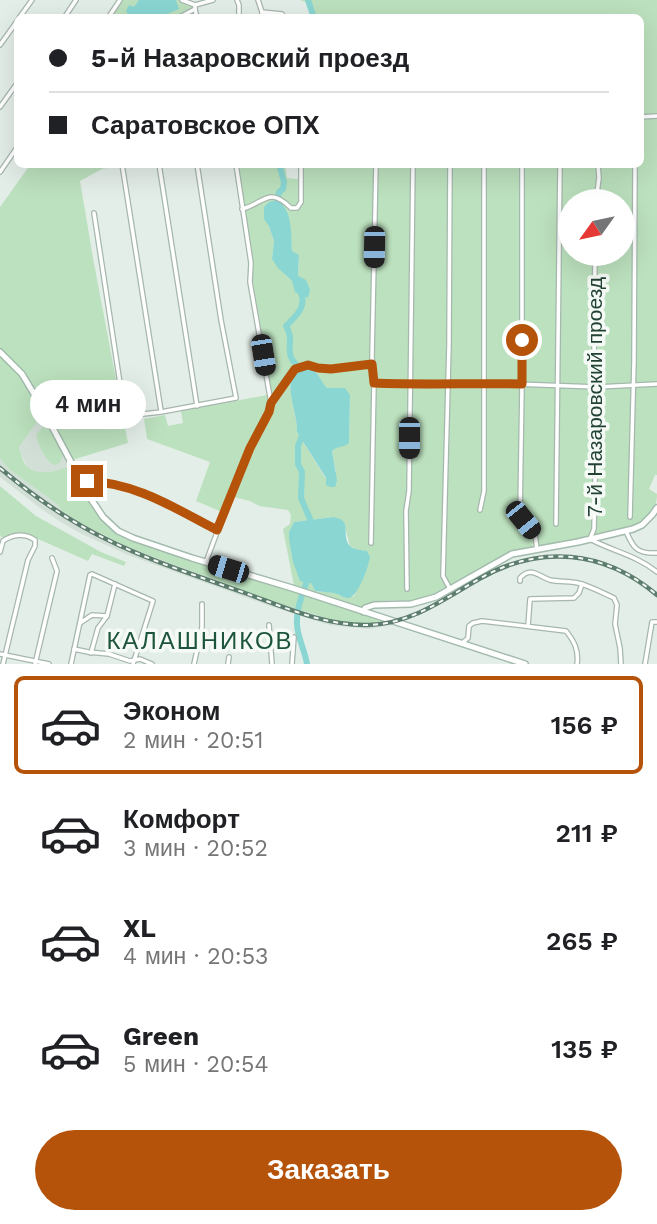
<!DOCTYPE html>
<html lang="ru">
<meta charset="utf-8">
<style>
:root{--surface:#fff;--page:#f2f2f2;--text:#202124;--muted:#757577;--line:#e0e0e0;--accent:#b45309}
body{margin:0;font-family:"Work Sans",sans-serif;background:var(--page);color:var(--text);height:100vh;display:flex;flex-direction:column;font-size:26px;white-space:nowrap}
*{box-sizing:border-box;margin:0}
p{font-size:23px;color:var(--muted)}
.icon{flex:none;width:38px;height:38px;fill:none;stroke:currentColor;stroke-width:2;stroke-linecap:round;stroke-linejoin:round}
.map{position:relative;height:664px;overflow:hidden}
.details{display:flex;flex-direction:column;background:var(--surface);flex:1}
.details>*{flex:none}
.top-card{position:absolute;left:14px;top:14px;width:630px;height:154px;border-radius:10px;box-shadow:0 7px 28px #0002;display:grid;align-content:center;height:154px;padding:0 35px;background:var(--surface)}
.needle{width:46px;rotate:237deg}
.fabs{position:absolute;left:558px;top:189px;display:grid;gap:14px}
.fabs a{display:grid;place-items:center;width:77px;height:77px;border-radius:50%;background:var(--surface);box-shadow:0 7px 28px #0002;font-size:35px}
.end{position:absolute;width:32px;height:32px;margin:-16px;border:9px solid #b45309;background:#fff;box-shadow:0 0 0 4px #fff}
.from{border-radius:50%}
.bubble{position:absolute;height:49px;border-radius:24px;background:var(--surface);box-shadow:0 7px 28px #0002;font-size:23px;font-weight:600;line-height:49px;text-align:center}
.car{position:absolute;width:21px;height:42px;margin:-21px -10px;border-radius:9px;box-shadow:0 0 5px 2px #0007;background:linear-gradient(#222 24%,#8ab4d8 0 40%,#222 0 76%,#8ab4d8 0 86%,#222 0)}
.top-card b{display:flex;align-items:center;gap:24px;height:66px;font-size:26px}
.top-card b+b{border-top:2px solid var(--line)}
.top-card i{width:18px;height:18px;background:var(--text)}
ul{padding:12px 0 0;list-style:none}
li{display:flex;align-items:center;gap:21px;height:98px;margin:0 14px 10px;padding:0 21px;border:4px solid transparent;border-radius:10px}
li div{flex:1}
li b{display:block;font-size:26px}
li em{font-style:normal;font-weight:600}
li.current{border-color:var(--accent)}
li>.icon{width:63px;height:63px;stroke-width:1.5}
.cta{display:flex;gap:14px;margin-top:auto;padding:14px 35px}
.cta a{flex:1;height:80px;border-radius:42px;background:var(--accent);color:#fff;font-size:28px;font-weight:600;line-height:80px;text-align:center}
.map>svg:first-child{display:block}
.built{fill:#d2dfd6}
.green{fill:#bce1be;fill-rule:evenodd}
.water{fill:#8ad6d2}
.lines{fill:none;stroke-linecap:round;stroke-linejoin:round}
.river{stroke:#8ad6d2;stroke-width:6}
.street-casing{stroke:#a6b7ae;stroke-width:6}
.secondary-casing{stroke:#a2bbad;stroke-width:8}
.street{stroke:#fff;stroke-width:3.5}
.secondary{stroke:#fff;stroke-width:5}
.rail-casing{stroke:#5d7d6e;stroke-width:4.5}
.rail{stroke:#f5faf7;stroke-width:2;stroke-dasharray:5;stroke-linecap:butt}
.route{stroke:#b45309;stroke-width:9}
.labels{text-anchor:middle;stroke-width:7;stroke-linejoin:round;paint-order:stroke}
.street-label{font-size:21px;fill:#224233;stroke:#f5faf7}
.quarter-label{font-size:24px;letter-spacing:2px;fill:#1c553b;stroke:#f5faf7}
</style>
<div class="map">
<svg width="657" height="664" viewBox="0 0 657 664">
<rect width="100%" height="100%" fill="#e4eee8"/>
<g class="built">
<path d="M42,415l27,51 -7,4 -22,3 -12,-5 -6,-12 -3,-9z"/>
<path d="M0,459l10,11 47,34 5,7 45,26 23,11 181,66 37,9h19l22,-2 8,3 -28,5 -40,-4 -62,-20 -139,-50 -48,-22 -21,-12 -23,-16 -36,-28z"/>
</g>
<g class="green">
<path d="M120,0h62l13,5v4l-17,8 -70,1z"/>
<path d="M300,0h357v475h-2l-6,14 8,5c0,17 -10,26 -24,34l-91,19 -4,-2 -2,-9h-3v6l-1,6 -21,4 -11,5 -76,42c-17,3 -52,-2 -64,9l-66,-22 -11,-57 7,-5 1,-9 -3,-5 -29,-4 -9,-5 -21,-5 -7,16 -26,-11 14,-39 -63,-23 -3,-20 21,-4 3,11 15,-3 -2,-12 86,-16 4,-3 -18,-110v-19l-14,-98h46l2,13 11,1v-15h342v-146l-329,-1 -5,-15zM570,201h53v53h-53zM269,226l21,3 2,22 7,5 -1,21 -6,4 -6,-5 -14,-17 2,-18zM294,372h23l5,11 5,6 8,-1 15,7 -1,48 -14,5 -3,3 4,21 -10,7 -29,-47c1,-19 -13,-43 -3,-60zM333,517l11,6 6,23 8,4h6l5,12 -15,34 -9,2 -9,-5 -21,-2 -4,-8 -19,-27 -3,-24 6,-10z"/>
<path d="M30,165h90l-18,4 -22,12 13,77 35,185 -56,17 -38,-73 -17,-23 -17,-15v-142z"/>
<path d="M0,356l20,19 22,40 -23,32c2,6 4,17 10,21 11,8 30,3 40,-2 13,24 25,51 48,67l272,88 -22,2h-19l-19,-4 -60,-19 -139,-52 -46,-23 -22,-14 -5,-7 -47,-34 -10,-11z"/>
<path d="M43,427l7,3 13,25c-8,27 -25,-9 -27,-20z"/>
<path d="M0,486l36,30 65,36 25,10 -2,4 -32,-12 -4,7 -59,-26c-10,-2 -17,-2 -26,3l-3,-2z"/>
</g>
<g class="water">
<path d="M139,0h37l3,9 -19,8h-30l-4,-6 3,-6 5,2z"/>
<path d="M277,200c16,10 14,34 15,51l7,4 -1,21 8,4 4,10 -2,8 -13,-6 -3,-11 -14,-13 -6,-9 2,-18 -5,-15 -5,-7v-12l5,-5z"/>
<path d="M311,368c9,6 9,13 16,20h18l5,7 -1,48c-6,5 -12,3 -17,8l5,29 -2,7h-5l-4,-2v-7l-29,-46c1,-19 -13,-43 -3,-60z"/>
<path d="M333,517c21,3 7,18 17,29 4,4 12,4 17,5l3,6c-1,9 -13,43 -23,41 -4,0 -6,-3 -10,-4 -7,-2 -15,-2 -22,-3l-4,-8h-5l-6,-2 -7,-19 -4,-23v-7l5,-10z"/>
</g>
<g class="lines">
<g class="river">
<path d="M308,0l6,18"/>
<path d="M277,203l2,-11 4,-3 1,-7 -5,-18"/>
<path d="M300,291c8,15 -4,25 -14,35 8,13 1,20 5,31 2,5 8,10 11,16"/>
<path d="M303,433l-5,13v18l4,8 -1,26 12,28"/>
<path d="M307,664c-2,-13 -10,-28 -10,-40 -1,-16 6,-31 11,-46"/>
</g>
<g class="street-casing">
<g id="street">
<path d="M182,0l13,5 18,-5"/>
<path d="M237,0l2,5v13"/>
<path d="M258,0l4,12v6"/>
<path d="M195,9l2,9"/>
<path d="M262,12l20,2 2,4"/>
<path d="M19,18l13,-18"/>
<path d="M64,18l12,-18"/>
<path d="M108,18l12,-18"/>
<path d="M178,18l17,-9v-3"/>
<path d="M0,45l18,-25"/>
<path d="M0,107l18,-25"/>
<path d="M640,117l17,-1"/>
<path d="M122,164l39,247"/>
<path d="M159,164l38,242"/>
<path d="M450,164l-1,181 -6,231 7,13"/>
<path d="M522,164v221l-2,128 3,7 12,14 2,16"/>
<path d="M0,172l18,-26"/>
<path d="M596,201l3,-23 -1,-14"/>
<path d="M242,209c22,-5 26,-24 49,-1h6l4,-6v-38"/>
<path d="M94,213l31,203 36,-4 75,-14 -15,-78 -24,-156"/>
<path d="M595,254l-1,106 3,27 -3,142 -4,10c22,12 46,16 67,33"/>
<path d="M374,383l35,2 76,-2 112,4 60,-3"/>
<path d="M271,403c7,-10 13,-25 23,-33 9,-7 17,-3 27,-2 17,3 34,-3 51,-4"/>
<path d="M81,482l30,1 54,18 38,23 14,6"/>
<path d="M480,510l4,-19v-327"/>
<path d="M630,517l4,-156 1,-197"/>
<path d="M556,524l4,-360"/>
<path d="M626,531c7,17 11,23 31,22"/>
<path d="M371,543l3,-160 -2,-26 4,-193"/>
<path d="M0,552l3,-11c10,-7 22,-8 32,-1v6l-7,14 -25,104"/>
<path d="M206,562l30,-81 14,-33 19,-35 2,-10 -21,-121 1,-19 -15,-99"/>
<path d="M520,581v-3c11,-12 18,-2 30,2 9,2 19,1 28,3 12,3 25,10 36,15l3,7 -2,19 5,24 1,16"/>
<path d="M407,589l-1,-78 3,-20 4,-327"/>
<path d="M80,623l12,-8 15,1"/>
<path d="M269,625l3,39"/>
<path d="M528,626l2,-27 44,-1 5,-5 3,-9"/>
<path d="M462,643l6,-5 1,-12 4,-3 9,-2 84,10c8,10 13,19 11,33"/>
<path d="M74,649l14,3 21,2 21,7 10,-2 12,5"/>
<path d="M91,653l7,-25 9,-12 8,-32"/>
<path d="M0,654l49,10"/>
<path d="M35,664l22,-93 -5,-13"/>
<path d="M71,664l19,-89 2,-1 61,27 -20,63"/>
<path d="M194,664l8,-37v-23"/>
<path d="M228,664l1,-7"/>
<path d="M292,664l2,-27"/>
<path d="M645,664l7,-42h5"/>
</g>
</g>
<g class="secondary-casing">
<g id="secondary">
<path d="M0,352l22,22 18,30 49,92 14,21 15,14 15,7 59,20 100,30 233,76"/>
<path d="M364,612l1,-4 9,-3 37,-1 25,-7 76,-43 66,-12 55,-13 9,-4 10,-10 5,-7"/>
</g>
</g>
<use href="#street" class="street"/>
<use href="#secondary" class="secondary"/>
<g class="rail-casing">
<path id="rail" d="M0,468c33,28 67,52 106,71 44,22 92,37 139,54 39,14 80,33 123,32 43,-1 76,-26 111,-46 61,-35 125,-29 178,16"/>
</g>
<use href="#rail" class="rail"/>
</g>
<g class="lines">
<path class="route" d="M87,481c50,2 87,27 130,49l33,-82 19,-36 2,-9 24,-34 13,-4 10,3 13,1 41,-5 2,19c49,2 99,0 148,1v-44"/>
</g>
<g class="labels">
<g class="street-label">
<text transform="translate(595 397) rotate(-90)" y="7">7-й Назаровский проезд</text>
</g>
<g class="quarter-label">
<text x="200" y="649">КАЛАШНИКОВ</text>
</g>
</g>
</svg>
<div class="fabs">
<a><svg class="needle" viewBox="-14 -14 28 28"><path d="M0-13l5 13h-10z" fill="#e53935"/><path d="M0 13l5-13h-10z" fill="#757577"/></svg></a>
</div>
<i class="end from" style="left:522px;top:340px"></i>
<i class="end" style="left:87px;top:481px"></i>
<div class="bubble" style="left:30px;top:380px;width:116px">4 мин</div>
<i class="car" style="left:374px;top:247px;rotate:181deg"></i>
<i class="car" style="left:263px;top:355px;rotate:171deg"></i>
<i class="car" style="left:409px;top:438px;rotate:180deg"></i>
<i class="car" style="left:523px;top:520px;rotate:141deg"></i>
<i class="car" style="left:228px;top:569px;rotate:287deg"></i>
<div class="top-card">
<b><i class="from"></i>5-й Назаровский проезд</b>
<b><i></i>Саратовское ОПХ</b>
</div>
</div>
<section class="details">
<ul>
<li class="current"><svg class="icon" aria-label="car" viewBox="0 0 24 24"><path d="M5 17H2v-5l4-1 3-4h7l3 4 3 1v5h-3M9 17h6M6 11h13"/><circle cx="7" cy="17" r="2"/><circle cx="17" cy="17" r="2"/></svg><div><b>Эконом</b><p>2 мин · 20:51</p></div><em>156 ₽</em></li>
<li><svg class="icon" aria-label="car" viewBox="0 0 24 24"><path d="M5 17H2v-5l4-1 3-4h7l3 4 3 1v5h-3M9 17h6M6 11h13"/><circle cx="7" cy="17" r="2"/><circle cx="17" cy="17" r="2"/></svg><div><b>Комфорт</b><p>3 мин · 20:52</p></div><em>211 ₽</em></li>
<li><svg class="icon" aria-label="car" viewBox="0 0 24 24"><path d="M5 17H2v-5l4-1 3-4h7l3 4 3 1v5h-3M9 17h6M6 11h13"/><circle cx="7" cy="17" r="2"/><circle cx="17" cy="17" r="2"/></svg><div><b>XL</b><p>4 мин · 20:53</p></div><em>265 ₽</em></li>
<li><svg class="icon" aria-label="car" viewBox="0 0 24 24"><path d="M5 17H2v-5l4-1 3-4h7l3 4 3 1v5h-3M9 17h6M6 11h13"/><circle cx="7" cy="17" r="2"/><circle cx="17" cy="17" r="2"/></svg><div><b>Green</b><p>5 мин · 20:54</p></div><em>135 ₽</em></li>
</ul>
<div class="cta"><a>Заказать</a></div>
</section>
